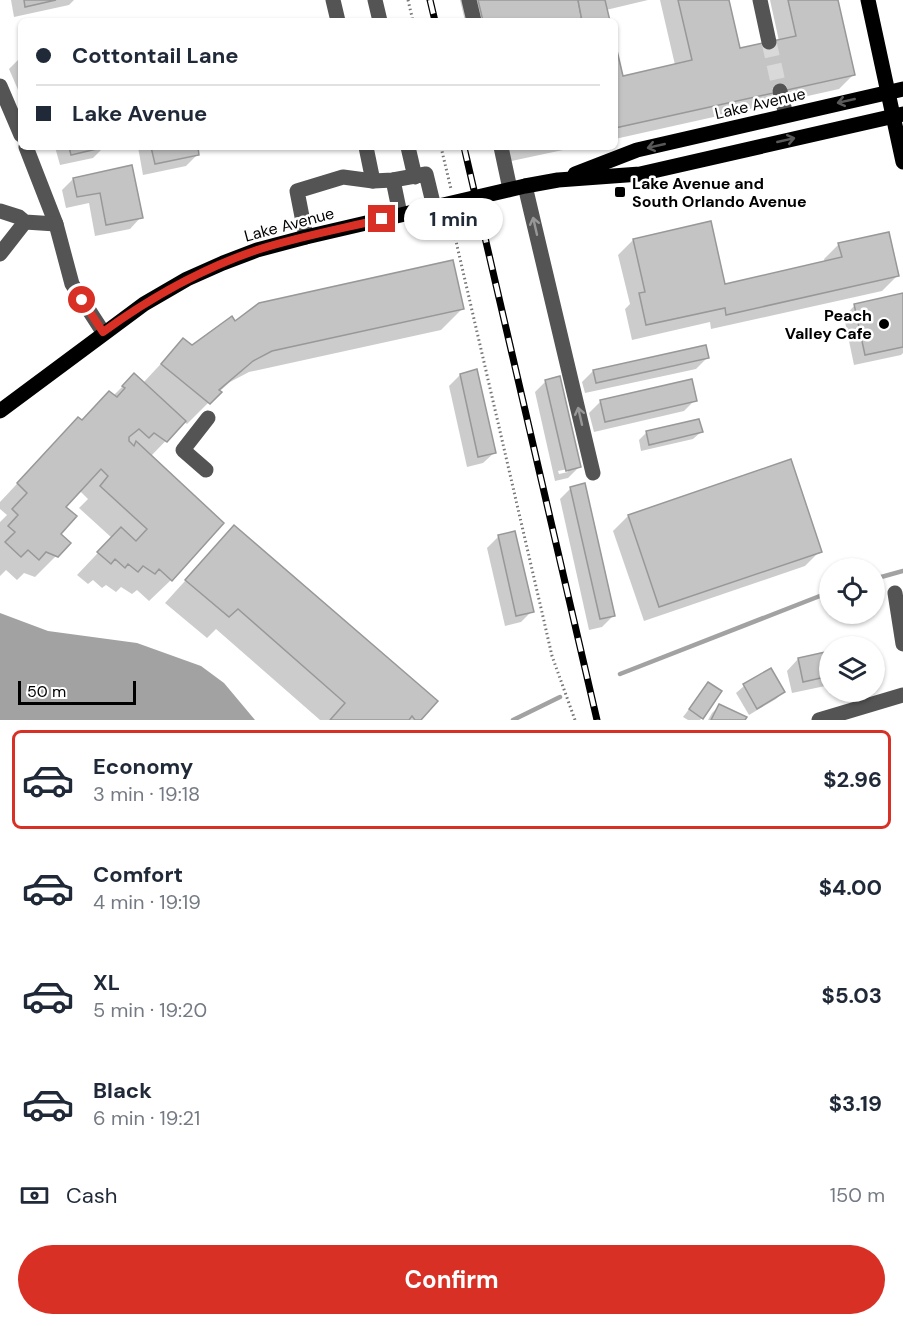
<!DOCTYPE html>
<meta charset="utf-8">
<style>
:root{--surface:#fff;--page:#f6f6f7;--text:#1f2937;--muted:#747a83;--line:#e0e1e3;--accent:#d93025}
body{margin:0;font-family:"DM Sans",sans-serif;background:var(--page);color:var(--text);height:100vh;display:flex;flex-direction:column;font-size:22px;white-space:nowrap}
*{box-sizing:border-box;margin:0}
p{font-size:20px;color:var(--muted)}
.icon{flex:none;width:33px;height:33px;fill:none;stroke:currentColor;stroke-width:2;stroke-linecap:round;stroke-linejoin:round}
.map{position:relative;height:720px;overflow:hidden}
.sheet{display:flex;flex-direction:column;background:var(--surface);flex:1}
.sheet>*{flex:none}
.banner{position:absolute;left:18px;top:18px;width:600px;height:132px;border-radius:9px;box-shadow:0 2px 4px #0004;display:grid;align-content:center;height:132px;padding:0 18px;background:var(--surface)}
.buttons{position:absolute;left:819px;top:558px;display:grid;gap:12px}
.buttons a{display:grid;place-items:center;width:66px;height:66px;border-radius:50%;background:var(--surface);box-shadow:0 2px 4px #0004;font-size:30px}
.scale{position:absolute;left:18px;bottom:15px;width:118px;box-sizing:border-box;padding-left:6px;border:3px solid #000;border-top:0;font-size:16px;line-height:21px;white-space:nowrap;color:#000;-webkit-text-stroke:4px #fff;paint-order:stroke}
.end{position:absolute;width:27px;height:27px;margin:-14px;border:8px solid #d93025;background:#fff;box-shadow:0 0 0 3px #fff}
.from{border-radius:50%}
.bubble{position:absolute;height:42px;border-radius:21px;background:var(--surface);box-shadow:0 2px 4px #0004;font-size:20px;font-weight:700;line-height:42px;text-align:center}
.banner b{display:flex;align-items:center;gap:21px;height:57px;font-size:22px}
.banner b+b{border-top:2px solid var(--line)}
.banner i{width:15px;height:15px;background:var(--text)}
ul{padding:10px 0 0;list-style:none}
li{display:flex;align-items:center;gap:18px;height:99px;margin:0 12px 9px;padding:0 6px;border:3px solid transparent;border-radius:9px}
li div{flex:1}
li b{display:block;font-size:22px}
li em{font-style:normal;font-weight:700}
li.on{border-color:var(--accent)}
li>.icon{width:54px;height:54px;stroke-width:1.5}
.pay{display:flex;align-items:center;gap:15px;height:66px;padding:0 18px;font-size:22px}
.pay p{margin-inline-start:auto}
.primary-button{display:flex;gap:12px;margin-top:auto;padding:12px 18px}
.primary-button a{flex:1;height:69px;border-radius:36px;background:var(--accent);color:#fff;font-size:24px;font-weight:700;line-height:69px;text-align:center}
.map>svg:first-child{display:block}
.water{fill:#a2a2a2}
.shadow{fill:#0003;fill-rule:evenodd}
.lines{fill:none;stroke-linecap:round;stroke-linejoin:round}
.stream{stroke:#a2a2a2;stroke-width:4.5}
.building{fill:#c4c4c4;stroke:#989898;stroke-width:1.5}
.minor-tunnel{stroke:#d9d9d9;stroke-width:15;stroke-dasharray:15 8;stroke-linecap:butt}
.path{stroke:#767676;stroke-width:3;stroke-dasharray:1.5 3;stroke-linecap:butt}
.minor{stroke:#545454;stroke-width:15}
.major{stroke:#000;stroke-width:15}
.rail-casing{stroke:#000;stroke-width:7}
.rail{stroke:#fff;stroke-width:4.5;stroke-dasharray:14;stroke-linecap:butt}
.oneway{stroke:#595959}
.oneway2{stroke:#989898}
.route{stroke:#d93025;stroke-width:8}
.poi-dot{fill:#000;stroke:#fff;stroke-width:2}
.labels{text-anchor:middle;stroke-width:5;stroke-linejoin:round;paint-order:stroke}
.street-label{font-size:16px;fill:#000;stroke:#fff}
.poi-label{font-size:16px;font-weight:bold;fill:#000;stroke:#fff;text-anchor:start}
</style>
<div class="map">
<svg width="903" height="720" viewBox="0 0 903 720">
<rect width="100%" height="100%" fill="#fff"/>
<path class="water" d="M0,613l48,18 89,12 64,23 23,17 31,37h-255z"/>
<g class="shadow">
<path d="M11,0h63l-5,5 -55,12z"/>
<path d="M460,0h188l-42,10 2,11h-143z"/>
<path d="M660,0h68l11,50 40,-9 -9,-41h66l18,74 -15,15 -224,50v-90l7,29 53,-13z"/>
<path d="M20,58l1,33 -2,1 -10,-23z"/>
<path d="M55,147h49l-11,11 -33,7z"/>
<path d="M138,147h58l2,7 -12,12 -43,9z"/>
<path d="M494,147h83l-79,17z"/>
<path d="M131,167l10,50 -11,12 -35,7 -6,-33 -23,5 -4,-18 11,-11z"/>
<path d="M633,240l91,45 101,-22 -1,-4 15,-15 58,32 -15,15 -171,38 -1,-7 -78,18 -7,-31 5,-5 -12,-49z"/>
<path d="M903,301v52l-2,2 -47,10 -10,-48 11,-12z"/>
<path d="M463,308l-22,22 -192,42 -19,10 -11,10 -32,32 -3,-2 -34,35 21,123 -22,21 -12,-11 -5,4 -11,-7 -5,5 -10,-7 -4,3 -9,-8 -5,4 -11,-9 35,-37 -33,-30 9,-9 -9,-9 -15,17 -6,27 11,9 -34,34 -11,-4 -7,7 -11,-10 -6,6v-54l7,-7 -7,-6v-7l57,-61 56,-45 21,-21 9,8 40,-43 9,7 43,-24z"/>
<path d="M708,357l-12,12 -111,24 -3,-11 11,-11z"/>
<path d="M460,375l35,77 -12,11 -16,4 -18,-81z"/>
<path d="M546,381l33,86 -11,11 -13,3 -20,-89zM568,469v3l-9,2 -1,-3z"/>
<path d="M695,400l-11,11 -90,21 -5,-19 11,-11z"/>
<path d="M698,421l3,11 -8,7 -52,12 -2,-11 7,-7z"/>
<path d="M790,461l30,90 -15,15 -161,55 -31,-90 15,-15z"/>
<path d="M571,488l42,128 -11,11 -13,3 -29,-131z"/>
<path d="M234,527l185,193h-99l-104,-91 -9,9 -42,-35z"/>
<path d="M498,537l34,74 -11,11 -16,4 -18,-78z"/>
<path d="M830,653v32l-38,8 -5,-22 11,-12z"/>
<path d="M770,670l13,22 -7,7 -27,16 -13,-22 8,-7z"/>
<path d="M709,683l-7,35 -2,2h-12l-5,-3z"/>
<path d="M719,706l25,14h-36l4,-7z"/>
</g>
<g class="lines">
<g class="stream">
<path d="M874,579l29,-8"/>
<path d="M620,674l210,-82"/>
<path d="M513,720l47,-23"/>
</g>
</g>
<g class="building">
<path d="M24,0h32l-31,7z"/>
<path d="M478,0h100l4,21h-99z"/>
<path d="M578,0h27l5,21h-28z"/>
<path d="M678,0h51l11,48 56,-12 -8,-36h50l17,75 -240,53v-86l8,34 69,-16z"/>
<path d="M69,147h36l-34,8z"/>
<path d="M151,147h47l1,8 -44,9z"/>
<path d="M132,165l11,53 -37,7 -6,-32 -23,4 -4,-19z"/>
<path d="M711,221l14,63 117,-27 -4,-14 51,-11 10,44 -173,39 -1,-7 -79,17 -7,-32 6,-1 -12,-53z"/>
<path d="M453,260l11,49 -192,42 -19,10 -34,29 3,2 -12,12 -49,-40 22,-26 9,7 40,-29 3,5 24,-18z"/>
<path d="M903,293v54l-38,8 -11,-51z"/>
<path d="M706,345l3,13 -113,25 -3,-13z"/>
<path d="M477,369l19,84 -18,4 -18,-83z"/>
<path d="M134,373l52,48 -19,21 -13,-9 -5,5 -10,-9 -10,8v4l5,5 2,-5 88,82 -52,58 -13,-12 -4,5 -12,-8 -5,6 -10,-8 -3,4 -10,-9 -4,5 -14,-12 24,-25 15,14 11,-12 -47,-43 8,-10 -7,-7 -35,38 11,9 -16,18 10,9 -13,14 -12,-5 -7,8 -11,-10 -7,7 -16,-15 10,-10 -7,-6 10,-11 -6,-6 15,-16 -10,-10 61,-66 4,3 27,-29 8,6 8,-9 -3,-2z"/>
<path d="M560,376l21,91 -15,4 -21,-91z"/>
<path d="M692,379l5,22 -92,21 -5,-22z"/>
<path d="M699,419l4,13 -54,13 -3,-14z"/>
<path d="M791,459l31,93 -163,55 -31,-92z"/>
<path d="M585,483l30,133 -15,3 -30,-132z"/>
<path d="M234,525l204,176 -17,19h-6l-3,-4 -3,4h-79l15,-17 -107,-94 -9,8 -44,-37z"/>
<path d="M515,531l19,81 -18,4 -18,-81z"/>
<path d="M830,651v25l-27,6 -5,-24z"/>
<path d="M771,668l14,24 -28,17 -14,-25z"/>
<path d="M708,682l14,9 -19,28 -14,-10z"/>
<path d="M719,704l28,13 -2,3h-34z"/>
</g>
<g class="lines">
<path class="minor-tunnel" d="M769,42l11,49"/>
<g class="path">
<path d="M408,0l5,21"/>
<path d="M441,147l10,42"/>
<path d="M454,216l1,21 89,384 8,35 23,64"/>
</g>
<g class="minor">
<path d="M333,0l5,21"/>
<path d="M375,0l5,21"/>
<path d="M469,0l5,21"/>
<path d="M760,0l9,42"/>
<path d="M0,86l21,49"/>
<path d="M780,91l6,24"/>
<path d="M26,147l30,77 16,60 31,48"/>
<path d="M366,147l7,34"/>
<path d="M408,147l7,30"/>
<path d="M501,147l9,42"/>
<path d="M393,180l7,34"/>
<path d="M525,186l68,287"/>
<path d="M0,211l19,6 6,5 31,2"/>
<path d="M306,237l-9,-46 46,-14 30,4 20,-1 33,-6 8,33"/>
<path d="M0,254l25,-32"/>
<path d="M206,470l-23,-20 25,-32"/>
<path d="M895,593l8,51"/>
<path d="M819,720l84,-25"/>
</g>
<g class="major">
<path d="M868,0l35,162"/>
<path d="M575,174l62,-24 266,-61"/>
<path d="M0,411l144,-107 43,-25 36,-16 34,-13 49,-13 219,-51 33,-6 82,-6 263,-60"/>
</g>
<g class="rail-casing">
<g id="rail">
<path d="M430,0l5,21"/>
<path d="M464,147l133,573"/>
</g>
</g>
<use href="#rail" class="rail"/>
</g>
<defs><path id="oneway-shaft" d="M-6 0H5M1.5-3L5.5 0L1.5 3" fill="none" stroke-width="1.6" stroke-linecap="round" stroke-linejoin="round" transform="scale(1.5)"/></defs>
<g class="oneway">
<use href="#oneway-shaft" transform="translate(846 101) rotate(167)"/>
<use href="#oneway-shaft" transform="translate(786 140) rotate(-13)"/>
<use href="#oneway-shaft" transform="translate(656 146) rotate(167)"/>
</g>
<g class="oneway2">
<use href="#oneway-shaft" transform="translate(535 226) rotate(-103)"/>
<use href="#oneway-shaft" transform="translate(580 416) rotate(-103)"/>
</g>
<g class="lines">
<path class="route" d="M82,300l21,32c47,-34 98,-63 154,-82 40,-13 83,-21 125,-31"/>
</g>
<g class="poi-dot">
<rect x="614" y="186" width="12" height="12" rx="3"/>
<circle cx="884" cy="324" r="6"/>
</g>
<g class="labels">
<g class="street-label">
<text transform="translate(760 103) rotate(-13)" y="6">Lake Avenue</text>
<text transform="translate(289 224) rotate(-15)" y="6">Lake Avenue</text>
</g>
<g class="poi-label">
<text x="632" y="189">Lake Avenue and<tspan x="632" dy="18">South Orlando Avenue</tspan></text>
<text x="872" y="321" text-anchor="end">Peach<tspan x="872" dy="18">Valley Cafe</tspan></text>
</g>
</g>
</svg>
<div class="buttons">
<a><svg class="icon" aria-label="locate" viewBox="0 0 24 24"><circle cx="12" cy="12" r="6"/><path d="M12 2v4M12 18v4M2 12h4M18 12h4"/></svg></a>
<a><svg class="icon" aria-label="layers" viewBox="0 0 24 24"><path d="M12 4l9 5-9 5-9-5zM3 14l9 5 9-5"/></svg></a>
</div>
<div class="scale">50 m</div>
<i class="end from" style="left:82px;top:300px"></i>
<i class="end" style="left:382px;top:219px"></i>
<div class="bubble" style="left:404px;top:198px;width:99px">1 min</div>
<div class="banner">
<b><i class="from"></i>Cottontail Lane</b>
<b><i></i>Lake Avenue</b>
</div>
</div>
<section class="sheet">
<ul>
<li class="on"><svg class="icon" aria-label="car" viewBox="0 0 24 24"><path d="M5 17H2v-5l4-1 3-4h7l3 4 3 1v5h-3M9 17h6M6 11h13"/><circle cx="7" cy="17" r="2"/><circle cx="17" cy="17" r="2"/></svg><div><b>Economy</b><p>3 min · 19:18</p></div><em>$2.96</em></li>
<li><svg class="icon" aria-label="car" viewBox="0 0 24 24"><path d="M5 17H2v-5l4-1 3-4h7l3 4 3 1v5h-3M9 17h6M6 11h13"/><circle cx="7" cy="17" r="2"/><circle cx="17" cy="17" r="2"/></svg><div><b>Comfort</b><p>4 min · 19:19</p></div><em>$4.00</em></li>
<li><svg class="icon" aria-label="car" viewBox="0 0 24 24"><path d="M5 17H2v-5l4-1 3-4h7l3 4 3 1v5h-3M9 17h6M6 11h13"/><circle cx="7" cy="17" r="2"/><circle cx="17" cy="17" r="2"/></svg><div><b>XL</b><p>5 min · 19:20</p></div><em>$5.03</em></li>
<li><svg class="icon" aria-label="car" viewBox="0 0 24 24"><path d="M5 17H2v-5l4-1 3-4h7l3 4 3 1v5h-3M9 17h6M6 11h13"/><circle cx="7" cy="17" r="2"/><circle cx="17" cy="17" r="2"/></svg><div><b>Black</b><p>6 min · 19:21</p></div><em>$3.19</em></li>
</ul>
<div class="pay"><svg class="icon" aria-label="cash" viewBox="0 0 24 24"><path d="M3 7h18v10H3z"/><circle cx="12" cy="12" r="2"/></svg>Cash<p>150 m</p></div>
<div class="primary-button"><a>Confirm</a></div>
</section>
